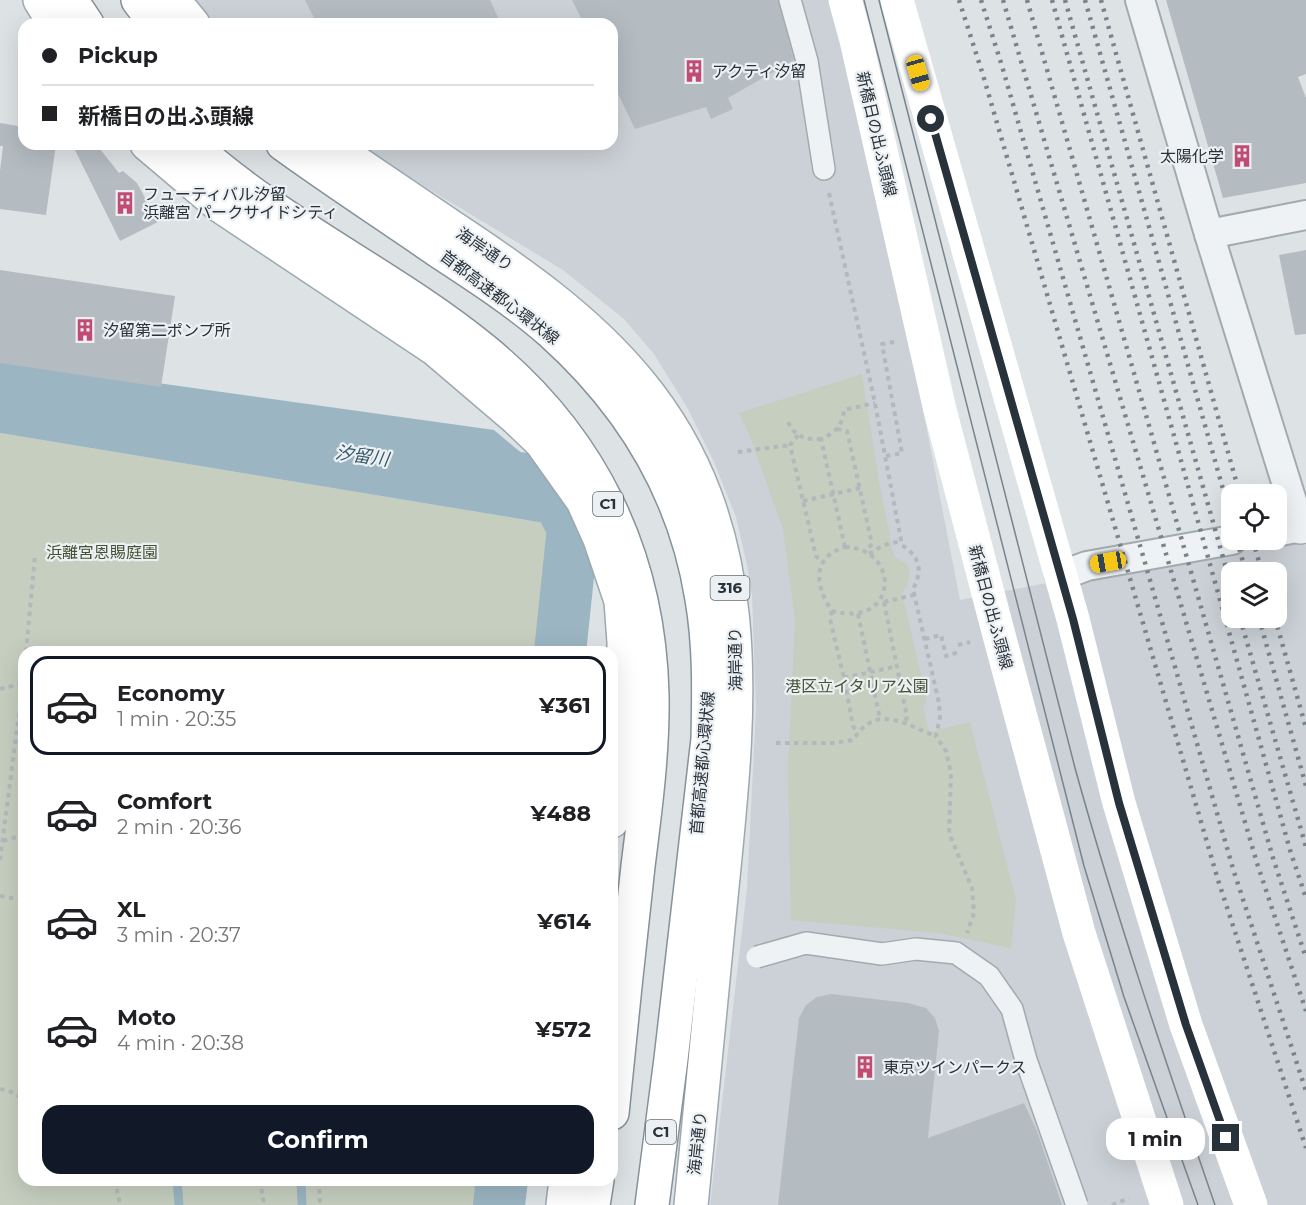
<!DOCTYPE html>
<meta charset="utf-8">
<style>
:root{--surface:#fff;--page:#f6f6f6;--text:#202124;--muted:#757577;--line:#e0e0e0;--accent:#111827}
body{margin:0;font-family:Montserrat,"Noto Sans JP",sans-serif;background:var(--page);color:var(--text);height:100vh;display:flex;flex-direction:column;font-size:22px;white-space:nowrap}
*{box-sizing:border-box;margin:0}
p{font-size:20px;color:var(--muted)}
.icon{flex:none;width:33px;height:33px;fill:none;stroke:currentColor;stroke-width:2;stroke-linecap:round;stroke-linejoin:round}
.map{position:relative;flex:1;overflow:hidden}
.sheet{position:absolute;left:18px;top:646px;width:600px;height:540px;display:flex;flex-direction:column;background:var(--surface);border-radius:18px;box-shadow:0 6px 24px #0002}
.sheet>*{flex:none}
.hud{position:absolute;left:18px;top:18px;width:600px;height:132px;border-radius:18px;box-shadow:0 6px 24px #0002;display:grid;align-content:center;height:132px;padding:0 24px;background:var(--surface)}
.tools{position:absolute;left:1221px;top:484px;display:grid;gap:12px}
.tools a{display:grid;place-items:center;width:66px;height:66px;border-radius:12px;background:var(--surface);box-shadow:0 6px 24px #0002;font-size:30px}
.end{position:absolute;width:27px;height:27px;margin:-14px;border:8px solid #28323a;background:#fff;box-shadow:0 0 0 3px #fff}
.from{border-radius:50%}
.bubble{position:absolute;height:42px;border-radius:18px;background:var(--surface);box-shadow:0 6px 24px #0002;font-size:20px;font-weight:700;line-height:42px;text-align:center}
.car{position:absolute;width:18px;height:36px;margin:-18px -9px;border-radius:8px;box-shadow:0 0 4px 2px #0007;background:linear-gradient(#f5c518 24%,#345 0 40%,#f5c518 0 76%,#345 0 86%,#f5c518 0)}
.hud b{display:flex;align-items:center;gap:21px;height:57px;font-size:22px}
.hud b+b{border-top:2px solid var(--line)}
.hud i{width:15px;height:15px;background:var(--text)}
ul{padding:10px 0 0;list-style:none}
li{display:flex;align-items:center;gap:18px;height:99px;margin:0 12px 9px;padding:0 12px;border:3px solid transparent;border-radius:18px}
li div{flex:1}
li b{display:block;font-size:22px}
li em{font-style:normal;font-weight:700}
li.current{border-color:var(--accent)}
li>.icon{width:54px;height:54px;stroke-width:1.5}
.primary-button{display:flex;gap:12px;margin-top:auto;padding:12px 24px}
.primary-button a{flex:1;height:69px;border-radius:18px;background:var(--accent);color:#fff;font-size:24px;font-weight:700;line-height:69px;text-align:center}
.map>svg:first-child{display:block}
.built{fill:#cbd1d6;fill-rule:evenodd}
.green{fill:#c5cebf}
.water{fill:#9bb5c2}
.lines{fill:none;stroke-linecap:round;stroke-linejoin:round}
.stream{stroke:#9bb5c2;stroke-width:9}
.river{stroke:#9bb5c2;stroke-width:52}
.building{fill:#b4bcc1}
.pedestrian-casing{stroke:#a3aaae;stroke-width:24}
.minor-casing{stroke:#a3aaae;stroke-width:32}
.tertiary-casing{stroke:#a3aaae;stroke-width:36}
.primary-casing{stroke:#9da8b0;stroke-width:36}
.motorway-casing{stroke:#86919a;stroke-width:36}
.path{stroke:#b3b8bc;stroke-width:4;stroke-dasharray:4.5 4.5;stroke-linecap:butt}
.pedestrian{stroke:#eff2f4;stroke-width:21}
.minor{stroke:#eff2f4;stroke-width:28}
.tertiary{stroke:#eff2f4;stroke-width:33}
.secondary{stroke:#fff;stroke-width:33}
.primary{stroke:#fff;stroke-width:33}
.motorway{stroke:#fff;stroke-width:33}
.tram{stroke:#78848d;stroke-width:1.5}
.rail{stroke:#78848d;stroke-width:4.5;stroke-dasharray:3 6;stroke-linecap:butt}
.pedestrian-bridge-casing{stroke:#a3aaae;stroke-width:24;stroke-linecap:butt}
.pedestrian-bridge{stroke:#eff2f4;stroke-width:21}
.route{stroke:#28323a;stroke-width:8}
.labels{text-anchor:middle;stroke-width:4.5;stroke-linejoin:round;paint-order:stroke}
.shield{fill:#ecf0f3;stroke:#636b72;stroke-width:1.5}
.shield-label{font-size:15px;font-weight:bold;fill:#28323a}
.poi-label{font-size:16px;fill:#28323a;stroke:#ecf0f3;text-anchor:start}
.street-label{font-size:16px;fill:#28323a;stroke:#ecf0f3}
.park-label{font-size:16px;fill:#425436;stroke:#ecf0f3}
.water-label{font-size:18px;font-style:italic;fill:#36576a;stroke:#ecf0f3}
</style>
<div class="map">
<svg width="1306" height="1205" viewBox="0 0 1306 1205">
<rect width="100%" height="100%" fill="#dde2e5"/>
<path class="built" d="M184,0h647l56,225 73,375 305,-60 28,-1 6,5 7,1v660h-596l37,-317 9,-179 -4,-114 -5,-30 -11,-48 -22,-55 -26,-53 -34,-55 -30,-35 -61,-49 -209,-126h258v-120h-408zM1232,573h44v45h-44z"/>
<g class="green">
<path d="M862,374l17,108 15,75 13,7 3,8 -3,15 -5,5 25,110 -4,4 6,26 41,-10 46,178 -5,48 -73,-15 -147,-13 -3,-151 7,-149 -12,-91 -34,-95 -10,-21z"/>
<path d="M0,433l569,94 -13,125h-532v528l473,1 -2,24h-495z"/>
</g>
<path class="water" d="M0,361l494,69 43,36 32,61 -569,-94z"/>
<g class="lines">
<g class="stream">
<path d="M177,1180l2,25"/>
<path d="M301,1180l1,25"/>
</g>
<g class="river">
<path d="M473,472l76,10 24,46 -13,124"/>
<path d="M499,1205l3,-25"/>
</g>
</g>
<g class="building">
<path d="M305,0h185l11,24h-184z"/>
<path d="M572,0h206l16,60 -66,38 5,11 -22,10 -5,-12 -71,22 -23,-48v-57h-28z"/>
<path d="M1166,0h140v74l-8,3 8,21v85l-83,15z"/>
<path d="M0,123l24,4v17h32l-10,71 -46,-6v-38l3,-25h-3z"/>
<path d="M72,144h24l23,29 4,-2 14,12 21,39 -38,19z"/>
<path d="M1306,250v84l-11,1 -16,-80z"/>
<path d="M0,270l175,26 -14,91 -161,-24z"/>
<path d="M831,994l77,9 18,5 9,10 4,13 -11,107 96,-35 13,28 25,74h-284l21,-187 7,-13 11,-8z"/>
</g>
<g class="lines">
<g class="pedestrian-casing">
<path id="pedestrian" d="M790,0l17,61 17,108"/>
</g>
<g class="minor-casing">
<g id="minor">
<path d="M1140,0l69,234 91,293 -24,5"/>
<path d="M1209,234l97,-19"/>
<path d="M1060,576l27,-10 145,-26"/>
</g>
</g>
<g class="tertiary-casing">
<path id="tertiary" d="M1300,527l6,-1"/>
</g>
<g class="primary-casing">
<g id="primary">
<path d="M40,0l15,24"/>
<path d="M173,0l20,24"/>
<path d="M147,144l72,61 216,144 82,70 24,23 42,59 17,38 21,62 3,41v45l-4,77 -8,57"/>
<path d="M329,144c42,28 83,56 124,84 68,45 134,91 186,154 127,154 99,342 81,525 -10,100 -19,199 -29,298"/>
<path d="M563,1205l3,-25"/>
</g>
</g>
<g class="motorway-casing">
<g id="motorway">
<path d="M71,0l16,24"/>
<path d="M138,0l18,24"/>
<path d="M191,144c87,80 203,132 294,207 107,88 164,205 167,344 1,57 -7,115 -14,171 -9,82 -18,165 -26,247"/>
<path d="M283,144c51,37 105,72 157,108 38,25 77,50 111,80 79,71 134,160 151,267 8,46 7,93 6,140l-37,320 -19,146"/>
<path d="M593,1205l4,-25"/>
</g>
</g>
<g class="path">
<path d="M829,193l46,210 27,142c18,12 21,25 11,44l26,114 1,14 -4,19 10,15 5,22 -2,60 23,55 2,25 -7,20"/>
<path d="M788,422c7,15 18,18 33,17"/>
<path d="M837,429l10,2 25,113 -6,7"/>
<path d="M798,435l-8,10 26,111 6,6"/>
<path d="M738,452l52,-7"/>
<path d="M886,456l16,-3 -20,-109 12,-2"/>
<path d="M803,501l57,-13"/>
<path d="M845,547c56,1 54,82 -13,64 -17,-25 -21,-54 13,-64z"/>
<path d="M845,547l-24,-108c14,-6 22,-14 23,-29l31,-7"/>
<path d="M869,554l15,-9 17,-4"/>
<path d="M884,602l23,115 -2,5"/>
<path d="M884,602l30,-7"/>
<path d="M832,611l-2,8 14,59 9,48 5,7"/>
<path d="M858,614l22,105"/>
<path d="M925,639l16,-4 5,21 13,-4"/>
<path d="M958,645l12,-3"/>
<path d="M556,649l32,2"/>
<path d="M26,652l9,-97"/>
<path d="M181,652l11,-3 4,3"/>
<path d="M844,678l54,-12"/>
<path d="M0,689l24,-6"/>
<path d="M776,743h57l20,-3c24,-38 52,-15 83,-4"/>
<path d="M3,841l21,-6"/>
<path d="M0,860l24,-185"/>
<path d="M0,896l24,4"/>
<path d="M0,1089l12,3 12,8"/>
<path d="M115,1180l5,25"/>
<path d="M260,1180l4,25"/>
<path d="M319,1180l1,25"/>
<path d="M99,1183l13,-3"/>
<path d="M1112,1205l17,-7"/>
</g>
<use href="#pedestrian" class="pedestrian"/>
<use href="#minor" class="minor"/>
<use href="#tertiary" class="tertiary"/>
<g class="secondary">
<path d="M845,0l11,40 84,370 59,225 80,298 88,272"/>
<path d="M897,0l176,619 46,184 67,222 65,180"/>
</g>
<use href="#primary" class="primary"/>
<use href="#motorway" class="motorway"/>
<g class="tram">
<path d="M864,0l220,866 40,131 74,208"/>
<path d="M879,0l196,768c41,148 90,292 140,437"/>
</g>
<g class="rail">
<path d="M959,0l24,75 235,805 88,268"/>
<path d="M981,0l21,66 232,806 72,219"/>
<path d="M1003,0l254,863 49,148"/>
<path d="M1027,0l246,858 33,100"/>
<path d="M1052,0l238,850 16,48"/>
<path d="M1065,0l167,589"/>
<path d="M1085,0l147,521"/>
<path d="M1101,0l139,495"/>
<path d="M1237,540l9,33"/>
<path d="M1253,540l9,33"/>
<path d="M1240,618l66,229"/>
<path d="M1259,618l47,168"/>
<path d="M1275,618l31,110"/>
</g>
<g class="pedestrian-bridge-casing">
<path id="pedestrian-bridge" d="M757,957l49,-14 76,11 34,-5 40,4 33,23 23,33 14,51 51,145"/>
</g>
<use href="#pedestrian-bridge" class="pedestrian-bridge"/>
</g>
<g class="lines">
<path class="route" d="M931,119l142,500 46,184 67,222 40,113"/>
</g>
<defs>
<g id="building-bare" transform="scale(1.8)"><path d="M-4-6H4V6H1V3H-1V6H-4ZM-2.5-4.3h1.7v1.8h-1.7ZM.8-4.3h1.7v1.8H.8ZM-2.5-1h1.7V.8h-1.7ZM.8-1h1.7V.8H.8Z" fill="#c04c73" stroke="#ecf0f3" stroke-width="2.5" paint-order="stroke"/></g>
</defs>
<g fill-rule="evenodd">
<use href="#building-bare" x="694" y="71"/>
<use href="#building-bare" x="1242" y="156"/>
<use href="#building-bare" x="125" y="203"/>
<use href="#building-bare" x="85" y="330"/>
<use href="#building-bare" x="865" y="1067"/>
</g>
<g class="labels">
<g class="shield">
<rect x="593" y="492" width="30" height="24" rx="4.5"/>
<rect x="710.5" y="576" width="39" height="24" rx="4.5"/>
<rect x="646" y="1120" width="30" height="24" rx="4.5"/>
</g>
<g class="shield-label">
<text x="608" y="509">C1</text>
<text x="730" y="593">316</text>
<text x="661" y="1137">C1</text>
</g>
<g class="poi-label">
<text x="712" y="77">アクティ汐留</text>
<text x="1224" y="162" text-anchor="end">太陽化学</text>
<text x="143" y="200">フューティバル汐留<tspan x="143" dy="18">浜離宮 パークサイドシティ</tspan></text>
<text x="103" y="336">汐留第二ポンプ所</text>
<text x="883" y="1073">東京ツインパークス</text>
</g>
<g class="street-label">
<text transform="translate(877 134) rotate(77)" y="6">新橋日の出ふ頭線</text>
<text transform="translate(485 249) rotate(34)" y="6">海岸通り</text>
<text transform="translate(500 297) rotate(37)" y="6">首都高速都心環状線</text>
<text transform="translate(991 607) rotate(75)" y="6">新橋日の出ふ頭線</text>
<text transform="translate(735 659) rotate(-91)" y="6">海岸通り</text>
<text transform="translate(702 763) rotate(-85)" y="6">首都高速都心環状線</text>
<text transform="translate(697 1143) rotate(-84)" y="6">海岸通り</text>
</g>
<g class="park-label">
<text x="102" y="558">浜離宮恩賜庭園</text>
<text x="857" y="692">港区立イタリア公園</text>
</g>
<g class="water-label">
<text transform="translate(362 456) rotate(8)" y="6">汐留川</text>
</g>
</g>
</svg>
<div class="tools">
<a><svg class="icon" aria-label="locate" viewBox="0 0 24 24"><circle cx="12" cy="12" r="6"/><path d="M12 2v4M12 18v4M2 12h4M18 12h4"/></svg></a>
<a><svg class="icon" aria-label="layers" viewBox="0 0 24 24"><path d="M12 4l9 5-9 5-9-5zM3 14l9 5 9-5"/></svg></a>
</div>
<i class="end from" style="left:931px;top:119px"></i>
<i class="end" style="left:1226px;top:1138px"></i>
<div class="bubble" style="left:1106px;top:1118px;width:99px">1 min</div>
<i class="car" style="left:918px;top:73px;rotate:164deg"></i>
<i class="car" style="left:1108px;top:562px;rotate:260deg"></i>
<div class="hud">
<b><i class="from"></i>Pickup</b>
<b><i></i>新橋日の出ふ頭線</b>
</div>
<section class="sheet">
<ul>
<li class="current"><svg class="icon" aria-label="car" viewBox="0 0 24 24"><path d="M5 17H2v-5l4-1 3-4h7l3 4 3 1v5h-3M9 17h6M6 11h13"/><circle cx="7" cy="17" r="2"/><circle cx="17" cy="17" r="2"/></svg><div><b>Economy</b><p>1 min · 20:35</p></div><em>¥361</em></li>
<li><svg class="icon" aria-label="car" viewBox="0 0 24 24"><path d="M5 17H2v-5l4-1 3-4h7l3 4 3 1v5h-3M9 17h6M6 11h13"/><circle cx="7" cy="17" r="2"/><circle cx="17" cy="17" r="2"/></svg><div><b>Comfort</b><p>2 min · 20:36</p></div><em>¥488</em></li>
<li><svg class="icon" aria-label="car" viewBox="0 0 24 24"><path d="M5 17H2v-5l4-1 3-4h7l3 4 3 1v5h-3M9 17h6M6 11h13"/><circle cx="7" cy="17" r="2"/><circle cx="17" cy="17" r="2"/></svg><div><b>XL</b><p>3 min · 20:37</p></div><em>¥614</em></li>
<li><svg class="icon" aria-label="car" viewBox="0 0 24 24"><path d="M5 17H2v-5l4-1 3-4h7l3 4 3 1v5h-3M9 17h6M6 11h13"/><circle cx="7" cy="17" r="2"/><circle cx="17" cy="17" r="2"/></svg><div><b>Moto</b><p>4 min · 20:38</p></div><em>¥572</em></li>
</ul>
<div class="primary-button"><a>Confirm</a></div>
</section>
</div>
